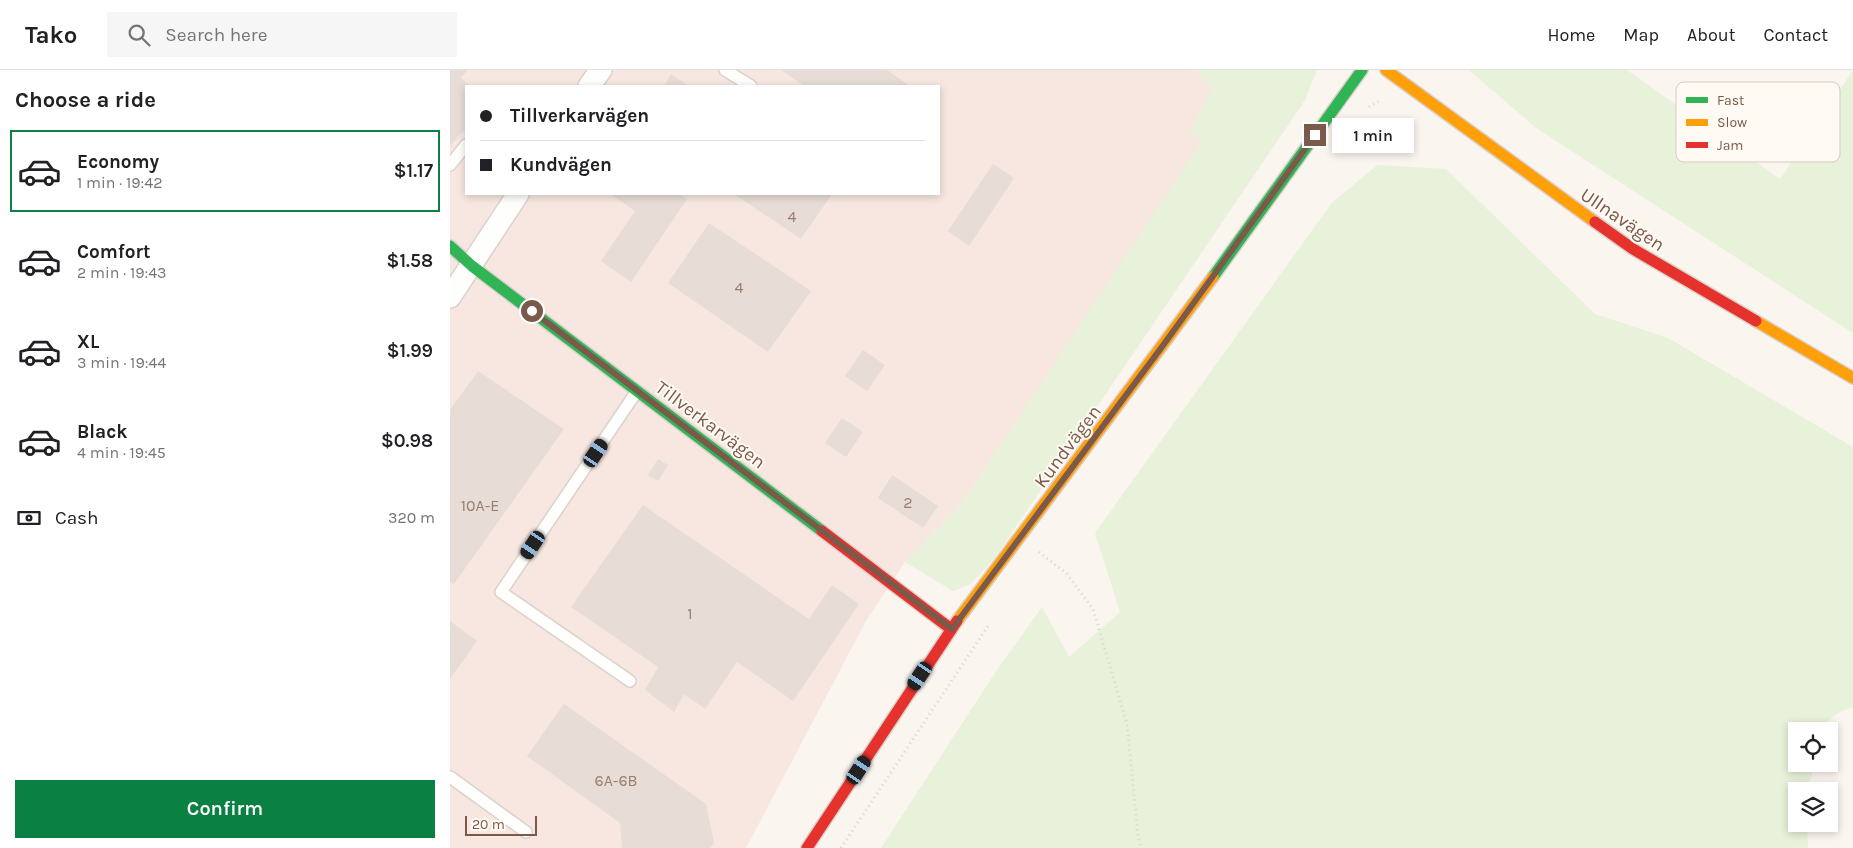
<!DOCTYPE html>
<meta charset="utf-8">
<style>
:root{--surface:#fff;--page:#f6f6f6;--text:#202124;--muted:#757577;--line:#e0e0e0;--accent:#0b8043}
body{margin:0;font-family:Karla,sans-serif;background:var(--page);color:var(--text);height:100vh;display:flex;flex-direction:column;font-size:19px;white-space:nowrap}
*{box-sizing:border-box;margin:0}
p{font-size:16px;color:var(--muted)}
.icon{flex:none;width:28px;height:28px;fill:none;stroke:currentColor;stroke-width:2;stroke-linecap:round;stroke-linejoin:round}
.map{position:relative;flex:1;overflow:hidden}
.drawer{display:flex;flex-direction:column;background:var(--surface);width:450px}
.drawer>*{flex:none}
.top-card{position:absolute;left:15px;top:15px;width:475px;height:110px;border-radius:0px;box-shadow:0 2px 8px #0003;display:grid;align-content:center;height:110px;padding:0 15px;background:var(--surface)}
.fabs{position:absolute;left:1338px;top:652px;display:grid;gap:10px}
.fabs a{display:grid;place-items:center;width:50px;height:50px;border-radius:0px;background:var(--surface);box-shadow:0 2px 8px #0003;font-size:25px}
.scale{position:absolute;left:15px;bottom:12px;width:72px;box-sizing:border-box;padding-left:5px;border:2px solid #7c5a4b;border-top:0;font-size:14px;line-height:18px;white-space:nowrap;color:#7c5a4b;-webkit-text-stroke:4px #fffaf3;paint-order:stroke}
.end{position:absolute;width:22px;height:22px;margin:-11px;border:6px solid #7c5a4b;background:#fff;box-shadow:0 0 0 2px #fff}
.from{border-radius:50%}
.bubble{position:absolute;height:35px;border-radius:0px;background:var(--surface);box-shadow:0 2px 8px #0003;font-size:16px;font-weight:600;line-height:35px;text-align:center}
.car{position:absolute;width:15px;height:30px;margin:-15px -8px;border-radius:6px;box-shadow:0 0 4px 1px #0007;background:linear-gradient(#222 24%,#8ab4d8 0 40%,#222 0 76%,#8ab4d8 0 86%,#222 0)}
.top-card b{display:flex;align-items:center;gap:18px;height:48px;font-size:19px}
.top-card b+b{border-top:1px solid var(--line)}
.top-card i{width:12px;height:12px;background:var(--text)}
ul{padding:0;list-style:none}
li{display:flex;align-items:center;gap:15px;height:82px;margin:0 10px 8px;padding:0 5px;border:2px solid transparent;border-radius:0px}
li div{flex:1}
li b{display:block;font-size:19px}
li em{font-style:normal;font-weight:600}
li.active{border-color:var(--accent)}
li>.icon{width:45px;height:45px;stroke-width:1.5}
h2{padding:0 15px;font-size:22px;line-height:60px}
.pay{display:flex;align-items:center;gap:12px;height:55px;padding:0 15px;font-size:19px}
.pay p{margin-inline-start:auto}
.primary-button{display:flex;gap:10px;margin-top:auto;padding:10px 15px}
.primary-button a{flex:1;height:58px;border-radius:0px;background:var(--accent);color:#fff;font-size:20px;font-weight:600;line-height:58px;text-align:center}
header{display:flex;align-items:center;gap:30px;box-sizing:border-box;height:70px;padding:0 25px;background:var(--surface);border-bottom:1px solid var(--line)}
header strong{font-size:24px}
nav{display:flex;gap:28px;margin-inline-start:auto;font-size:18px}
.search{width:350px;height:45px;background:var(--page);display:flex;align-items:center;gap:12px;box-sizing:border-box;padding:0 18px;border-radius:0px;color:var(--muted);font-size:19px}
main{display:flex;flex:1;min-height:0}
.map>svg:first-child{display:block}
.commercial{fill:#f7e7e0;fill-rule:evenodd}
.green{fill:#e8f1d9}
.building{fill:#e7ddd6}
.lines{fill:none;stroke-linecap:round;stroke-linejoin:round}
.lane-casing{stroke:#dad2cd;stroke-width:14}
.street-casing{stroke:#dad2cd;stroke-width:24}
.fast-casing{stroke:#dad0cb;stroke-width:14}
.slow-casing{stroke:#dad0cb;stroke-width:14}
.jam-casing{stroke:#dad0cb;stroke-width:14}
.path{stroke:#ddd4cf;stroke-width:3;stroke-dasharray:1 4;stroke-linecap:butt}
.lane{stroke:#fefefd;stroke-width:11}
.street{stroke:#fefefd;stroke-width:21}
.fast{stroke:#30b455;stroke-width:11}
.slow{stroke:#ff9f0a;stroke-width:11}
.jam{stroke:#e5322d;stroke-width:11}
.route{stroke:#7c5a4b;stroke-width:6}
.labels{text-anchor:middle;stroke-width:4;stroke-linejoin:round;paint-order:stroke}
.number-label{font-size:16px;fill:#987d70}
.street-label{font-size:19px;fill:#7c5a4b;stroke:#fffaf3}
.key{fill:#fffaf3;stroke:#d8cac1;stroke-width:1}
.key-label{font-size:14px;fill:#7c5a4b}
</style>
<header>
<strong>Tako</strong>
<div class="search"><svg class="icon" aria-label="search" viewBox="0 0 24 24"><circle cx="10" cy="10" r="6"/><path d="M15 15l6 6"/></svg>Search here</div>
<nav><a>Home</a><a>Map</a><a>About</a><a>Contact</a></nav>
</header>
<main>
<section class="drawer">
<h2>Choose a ride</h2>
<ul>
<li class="active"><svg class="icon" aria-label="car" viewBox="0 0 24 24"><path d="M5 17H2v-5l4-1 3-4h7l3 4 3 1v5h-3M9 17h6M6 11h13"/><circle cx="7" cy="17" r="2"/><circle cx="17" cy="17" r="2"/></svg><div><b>Economy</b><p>1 min · 19:42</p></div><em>$1.17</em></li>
<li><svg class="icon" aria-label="car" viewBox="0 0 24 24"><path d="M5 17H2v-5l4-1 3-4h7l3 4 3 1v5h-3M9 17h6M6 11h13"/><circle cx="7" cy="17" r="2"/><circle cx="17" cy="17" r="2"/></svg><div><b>Comfort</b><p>2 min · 19:43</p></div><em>$1.58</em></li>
<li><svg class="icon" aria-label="car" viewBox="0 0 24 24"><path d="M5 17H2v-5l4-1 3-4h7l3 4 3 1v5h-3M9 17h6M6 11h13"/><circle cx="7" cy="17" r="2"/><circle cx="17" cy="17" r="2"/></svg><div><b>XL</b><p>3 min · 19:44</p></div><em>$1.99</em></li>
<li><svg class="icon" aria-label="car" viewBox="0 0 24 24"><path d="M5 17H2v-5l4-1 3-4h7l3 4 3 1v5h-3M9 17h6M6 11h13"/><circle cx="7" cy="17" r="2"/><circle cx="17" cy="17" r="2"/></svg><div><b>Black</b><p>4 min · 19:45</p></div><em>$0.98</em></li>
</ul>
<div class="pay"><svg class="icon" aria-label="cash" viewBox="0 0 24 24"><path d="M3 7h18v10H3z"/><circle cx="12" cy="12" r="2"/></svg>Cash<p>320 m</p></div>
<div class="primary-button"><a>Confirm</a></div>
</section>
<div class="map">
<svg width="1403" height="778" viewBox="0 0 1403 778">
<rect width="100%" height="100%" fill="#faf5ef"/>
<path class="commercial" d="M0,0h747l16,20 -23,40 13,11 -241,362 -57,59 -39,59 -120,227h-296zM16,16h473v108h-473z"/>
<g class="green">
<path d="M747,0h120l-12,30 -309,456 -25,28 -18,7 -48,-29 57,-59 240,-362 -12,-11 22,-40z"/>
<path d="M1019,0h158l153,109 73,-109v263l-317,-205z"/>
<path d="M927,95l69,4 149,145 73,24 185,109v260c-13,4 -26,10 -29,24h-28v33h19l-8,27h-11v33h11l1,24h-927l116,-178 45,-63 27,50 51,-45 -25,-79 236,-329z"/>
</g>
<g class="building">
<path d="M0,0h17l-6,8 9,8h-4v42l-16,18z"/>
<path d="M331,0h106l20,14 -2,2h-101z"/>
<path d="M221,4l18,12h-25z"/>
<path d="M543,94l21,14 -45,68 -21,-15z"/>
<path d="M160,124h69l8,5 -56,83 -30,-21 34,-50z"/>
<path d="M284,124h98l-31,45z"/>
<path d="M259,153l102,68 -43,61 -100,-69z"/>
<path d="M413,280l22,15 -18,26 -22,-15z"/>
<path d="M28,301l86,58 -110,155 -4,-2v-172z"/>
<path d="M392,348l21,14 -17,25 -21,-14z"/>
<path d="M208,389l10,6 -10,16 -10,-6z"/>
<path d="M442,405l46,31 -15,22 -45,-30z"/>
<path d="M193,435l166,114 23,-34 27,19 -66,97 -56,-39 -32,47 -21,-15 -10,18 -29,-22 13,-23 -87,-60z"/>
<path d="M0,551l27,20 -27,38z"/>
<path d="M114,634l142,100 8,39 -4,5h-88l-2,-25 -93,-67z"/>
</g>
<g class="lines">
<g class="lane-casing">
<g id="lane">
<path d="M275,0l26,16"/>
<path d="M0,95l16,-20"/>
<path d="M180,611l-129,-89 136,-201"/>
<path d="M0,707l76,55"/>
</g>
</g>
<g class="street-casing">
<g id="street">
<path d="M139,16l12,-16"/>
<path d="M0,227l68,-103"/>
</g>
</g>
<g class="fast-casing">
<g id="fast">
<path d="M0,176l22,20 350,265"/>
<path d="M763,207l149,-207"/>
</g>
</g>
<g class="slow-casing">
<g id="slow">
<path d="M936,0l209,152"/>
<path d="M1306,251l97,57"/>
<path d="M507,551l256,-344"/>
</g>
</g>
<g class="jam-casing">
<g id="jam">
<path d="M1145,152l38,27 123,72"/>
<path d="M372,461l129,98"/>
<path d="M357,778l150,-227"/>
</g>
</g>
<g class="path">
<path d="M919,37l12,-7"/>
<path d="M589,482l28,22 26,35 34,115 11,112 3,12"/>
<path d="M391,778l149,-225"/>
</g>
<use href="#lane" class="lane"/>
<use href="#street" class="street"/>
<use href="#fast" class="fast"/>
<use href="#slow" class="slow"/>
<use href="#jam" class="jam"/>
</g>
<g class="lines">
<path class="route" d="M82,241l420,318 212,-285 151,-209"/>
</g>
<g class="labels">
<g class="number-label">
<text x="342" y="152">4</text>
<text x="289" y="223">4</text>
<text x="458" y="438">2</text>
<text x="30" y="441">10A-E</text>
<text x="240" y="549">1</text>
<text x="166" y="716">6A-6B</text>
</g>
<g class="street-label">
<text transform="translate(1173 149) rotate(34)" y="7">Ullnavägen</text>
<text transform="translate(261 354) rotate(37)" y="7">Tillverkarvägen</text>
<text transform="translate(617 376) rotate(-53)" y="7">Kundvägen</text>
</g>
</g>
<rect x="1226" y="12" width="164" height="80" rx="8" class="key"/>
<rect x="1236" y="27" width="22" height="6" fill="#30b455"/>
<rect x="1236" y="49" width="22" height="7" fill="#ff9f0a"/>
<rect x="1236" y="72" width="22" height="6" fill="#e5322d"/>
<g class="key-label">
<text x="1267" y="35">Fast</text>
<text x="1267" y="57">Slow</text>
<text x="1267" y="80">Jam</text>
</g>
</svg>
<div class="fabs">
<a><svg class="icon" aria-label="locate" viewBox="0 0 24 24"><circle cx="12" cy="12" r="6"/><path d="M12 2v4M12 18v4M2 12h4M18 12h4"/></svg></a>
<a><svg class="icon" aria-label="layers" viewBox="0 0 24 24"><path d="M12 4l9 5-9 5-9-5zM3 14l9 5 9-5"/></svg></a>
</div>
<div class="scale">20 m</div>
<i class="end from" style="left:82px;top:241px"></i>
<i class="end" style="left:865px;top:65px"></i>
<div class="bubble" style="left:882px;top:48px;width:82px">1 min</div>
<i class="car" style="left:146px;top:383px;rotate:34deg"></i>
<i class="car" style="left:83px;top:475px;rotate:214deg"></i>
<i class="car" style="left:470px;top:606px;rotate:214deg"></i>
<i class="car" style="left:409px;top:700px;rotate:33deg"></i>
<div class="top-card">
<b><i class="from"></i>Tillverkarvägen</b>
<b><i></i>Kundvägen</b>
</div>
</div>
</main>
